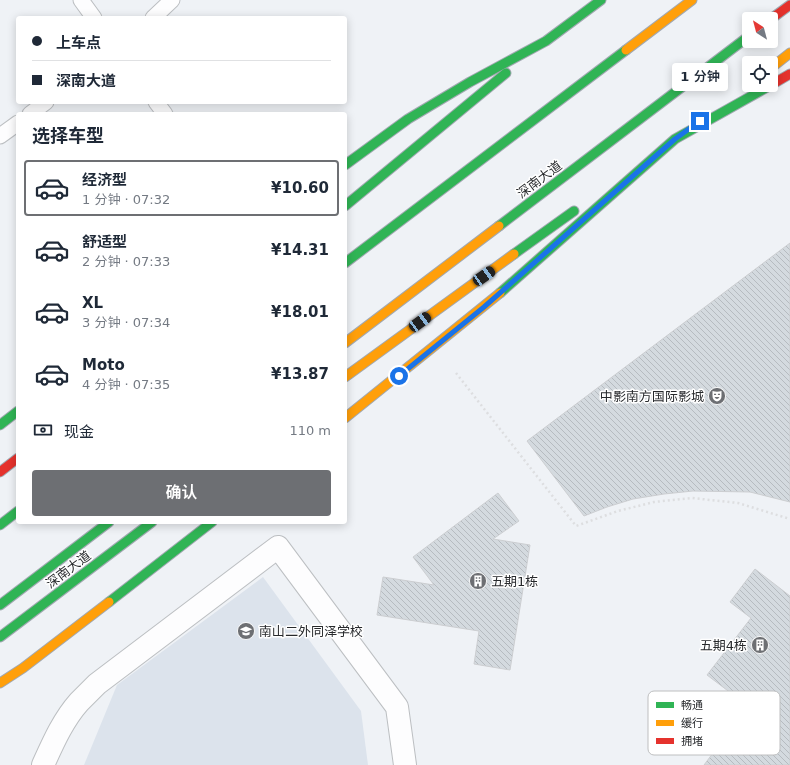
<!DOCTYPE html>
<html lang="zh">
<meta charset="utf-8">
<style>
:root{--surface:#fff;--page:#f2f2f3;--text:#1f2937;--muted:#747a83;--line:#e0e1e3;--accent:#6d6f73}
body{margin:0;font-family:"DejaVu Sans","Noto Sans SC",sans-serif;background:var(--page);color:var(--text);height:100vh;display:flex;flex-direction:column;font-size:15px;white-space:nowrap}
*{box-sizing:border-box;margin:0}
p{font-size:13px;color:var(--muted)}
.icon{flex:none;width:22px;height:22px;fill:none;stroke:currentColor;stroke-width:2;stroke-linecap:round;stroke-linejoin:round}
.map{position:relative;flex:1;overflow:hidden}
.details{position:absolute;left:16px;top:112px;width:331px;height:412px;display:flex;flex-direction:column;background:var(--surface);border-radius:4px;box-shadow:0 2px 10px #0003}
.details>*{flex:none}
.top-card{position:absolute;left:16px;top:16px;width:331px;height:88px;border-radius:4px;box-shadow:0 2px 10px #0003;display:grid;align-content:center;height:88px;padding:0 16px;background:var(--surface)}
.needle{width:26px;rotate:324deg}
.controls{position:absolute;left:742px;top:12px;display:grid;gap:8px}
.controls a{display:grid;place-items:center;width:36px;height:36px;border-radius:4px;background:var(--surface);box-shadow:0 2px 10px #0003;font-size:20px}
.end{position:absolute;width:18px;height:18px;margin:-9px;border:5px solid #1a73e8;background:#fff;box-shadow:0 0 0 2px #fff}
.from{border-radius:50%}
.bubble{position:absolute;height:28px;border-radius:4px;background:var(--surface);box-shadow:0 2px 10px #0003;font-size:13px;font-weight:600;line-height:28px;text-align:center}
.car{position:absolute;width:12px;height:24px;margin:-12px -6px;border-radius:5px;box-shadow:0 0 3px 1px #0007;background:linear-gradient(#222 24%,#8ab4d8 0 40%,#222 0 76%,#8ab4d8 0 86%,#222 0)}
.top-card b{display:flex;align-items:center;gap:14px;height:38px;font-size:15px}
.top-card b+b{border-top:1px solid var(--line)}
.top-card i{width:10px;height:10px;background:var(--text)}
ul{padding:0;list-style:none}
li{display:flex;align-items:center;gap:12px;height:56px;margin:0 8px 6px;padding:0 8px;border:2px solid transparent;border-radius:4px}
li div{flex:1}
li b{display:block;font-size:15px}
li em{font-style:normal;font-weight:600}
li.active{border-color:var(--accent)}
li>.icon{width:36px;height:36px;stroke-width:1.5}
h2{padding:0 16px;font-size:18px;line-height:48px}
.pay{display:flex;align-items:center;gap:10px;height:44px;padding:0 16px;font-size:15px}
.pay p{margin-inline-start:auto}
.cta{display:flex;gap:8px;margin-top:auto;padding:8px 16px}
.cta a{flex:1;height:46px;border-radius:4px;background:var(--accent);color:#fff;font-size:16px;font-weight:600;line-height:46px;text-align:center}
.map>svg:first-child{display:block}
.built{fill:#dce3ec}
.building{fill:url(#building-back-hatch);stroke:#ccced1}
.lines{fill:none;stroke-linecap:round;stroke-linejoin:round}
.lane-casing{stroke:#bcbfc2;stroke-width:17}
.street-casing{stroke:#bcbfc2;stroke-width:24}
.fast-casing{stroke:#a1a8b1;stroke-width:11}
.slow-casing{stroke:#a1a8b1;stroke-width:11}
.jam-casing{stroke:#a1a8b1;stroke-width:11}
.path{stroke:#dddee0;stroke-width:2.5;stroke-dasharray:2 3;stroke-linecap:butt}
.lane{stroke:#fdfdfe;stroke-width:15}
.street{stroke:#fdfdfe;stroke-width:22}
.fast{stroke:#30b455;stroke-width:9}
.slow{stroke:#ff9f0a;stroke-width:9}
.jam{stroke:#e5322d;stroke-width:9}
.route{stroke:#1a73e8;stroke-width:5}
.labels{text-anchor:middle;stroke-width:3;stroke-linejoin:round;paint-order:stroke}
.street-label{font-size:13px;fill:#27292c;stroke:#fff}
.poi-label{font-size:13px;fill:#27292c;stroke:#fff;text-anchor:end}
.key{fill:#fff;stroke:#bebfc0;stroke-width:1}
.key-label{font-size:11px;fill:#27292c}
</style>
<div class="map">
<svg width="790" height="765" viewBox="0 0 790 765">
<defs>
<pattern id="building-back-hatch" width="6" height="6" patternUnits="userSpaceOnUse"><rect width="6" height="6" fill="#d4dadf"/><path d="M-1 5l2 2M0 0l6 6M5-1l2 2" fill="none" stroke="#b6bbc0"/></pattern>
</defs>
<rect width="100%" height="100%" fill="#eff2f6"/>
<path class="built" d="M263,577l98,134 7,54h-284l33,-80z"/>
<g class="building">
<path d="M790,243v259l-40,-10 -57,-1 -29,3 -31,5 -26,8 -23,9 -57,-75z"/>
<path d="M498,493l21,28 -26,18 37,6 -20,125 -36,-6 5,-33 -102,-16 6,-38 51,8 -21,-28z"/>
<path d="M755,569l35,27v169h-86l44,-59 -41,-31 44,-57 -21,-16z"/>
</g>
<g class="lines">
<g class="lane-casing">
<g id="lane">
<path d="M81,0l13,18"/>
<path d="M153,18l19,-18"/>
<path d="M156,102l9,12"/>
<path d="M30,114l16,-12"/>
<path d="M0,136l18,-13"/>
</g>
</g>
<g class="street-casing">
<path id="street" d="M43,765c10,-22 20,-45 36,-63 6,-6 12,-12 18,-18l181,-137 119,160 8,58"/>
</g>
<g class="fast-casing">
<g id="fast">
<path d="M345,165l63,-46 62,-37 76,-41 55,-41"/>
<path d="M345,206l161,-133"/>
<path d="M499,226l250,-190"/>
<path d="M514,254l60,-43"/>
<path d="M345,263l281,-213"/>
<path d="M500,293l175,-154 96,-54"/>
<path d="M0,425l18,-14"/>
<path d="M0,525l18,-14"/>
<path d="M109,602l103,-80"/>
<path d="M0,605l109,-83"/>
<path d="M0,637l152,-115"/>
</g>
</g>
<g class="slow-casing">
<g id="slow">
<path d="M626,50l66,-50"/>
<path d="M771,68l19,-15"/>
<path d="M345,343l154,-117"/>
<path d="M345,377l169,-123"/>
<path d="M345,418l155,-125"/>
<path d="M0,683l23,-15 86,-66"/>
</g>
</g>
<g class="jam-casing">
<g id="jam">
<path d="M771,19l19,-14"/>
<path d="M771,85l19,-11"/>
<path d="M0,472l18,-14"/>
</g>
</g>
<path class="path" d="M456,373l120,153 42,-15 36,-9 38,-4 46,5 52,16"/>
<use href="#lane" class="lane"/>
<use href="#street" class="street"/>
<use href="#fast" class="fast"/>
<use href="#slow" class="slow"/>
<use href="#jam" class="jam"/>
</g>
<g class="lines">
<path class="route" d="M399,376l85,-69 191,-168 25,-18"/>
</g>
<defs>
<g id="theatre-disc" transform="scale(0.9)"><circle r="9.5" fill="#6d6f73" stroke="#fff"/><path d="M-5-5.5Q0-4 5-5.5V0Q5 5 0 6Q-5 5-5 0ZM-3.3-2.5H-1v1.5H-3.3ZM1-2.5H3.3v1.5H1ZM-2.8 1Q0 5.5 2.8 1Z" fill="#fff"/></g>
<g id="building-disc" transform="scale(0.9)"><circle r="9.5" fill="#6d6f73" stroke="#fff"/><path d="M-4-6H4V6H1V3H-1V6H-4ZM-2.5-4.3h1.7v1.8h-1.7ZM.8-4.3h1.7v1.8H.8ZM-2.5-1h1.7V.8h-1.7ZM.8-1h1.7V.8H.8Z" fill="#fff"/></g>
<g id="school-disc" transform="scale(0.9)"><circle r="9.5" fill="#6d6f73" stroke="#fff"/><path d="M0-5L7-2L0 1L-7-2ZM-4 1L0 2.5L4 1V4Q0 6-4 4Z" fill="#fff"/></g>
</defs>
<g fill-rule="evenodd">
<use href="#theatre-disc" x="717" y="396"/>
<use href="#building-disc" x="478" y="581"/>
<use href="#school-disc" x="246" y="631"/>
<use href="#building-disc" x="760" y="645"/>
</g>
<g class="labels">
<g class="street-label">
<text transform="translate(539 179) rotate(-37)" y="5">深南大道</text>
<text transform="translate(68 569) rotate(-37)" y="5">深南大道</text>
</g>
<g class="poi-label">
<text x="704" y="401">中影南方国际影城</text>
<text x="491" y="586" text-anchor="start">五期1栋</text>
<text x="259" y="636" text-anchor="start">南山二外同泽学校</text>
<text x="747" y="650">五期4栋</text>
</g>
</g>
<rect x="648" y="691" width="132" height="64" rx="6" class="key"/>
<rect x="656" y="702" width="18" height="6" fill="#30b455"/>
<rect x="656" y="720" width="18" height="6" fill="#ff9f0a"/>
<rect x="656" y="738" width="18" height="6" fill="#e5322d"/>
<g class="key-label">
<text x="681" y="709">畅通</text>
<text x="681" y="727">缓行</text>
<text x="681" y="745">拥堵</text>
</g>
</svg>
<div class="controls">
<a><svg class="needle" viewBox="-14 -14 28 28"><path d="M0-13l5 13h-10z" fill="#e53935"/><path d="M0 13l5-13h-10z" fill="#747a83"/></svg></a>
<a><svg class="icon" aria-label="locate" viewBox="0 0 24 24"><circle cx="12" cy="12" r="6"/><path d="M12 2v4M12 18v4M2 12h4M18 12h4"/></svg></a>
</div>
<i class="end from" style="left:399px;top:376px"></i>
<i class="end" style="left:700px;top:121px"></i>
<div class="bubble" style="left:672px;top:63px;width:56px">1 分钟</div>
<i class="car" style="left:484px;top:276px;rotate:55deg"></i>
<i class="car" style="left:420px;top:322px;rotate:54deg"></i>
<div class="top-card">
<b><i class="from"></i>上车点</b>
<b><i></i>深南大道</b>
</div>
<section class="details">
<h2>选择车型</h2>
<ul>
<li class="active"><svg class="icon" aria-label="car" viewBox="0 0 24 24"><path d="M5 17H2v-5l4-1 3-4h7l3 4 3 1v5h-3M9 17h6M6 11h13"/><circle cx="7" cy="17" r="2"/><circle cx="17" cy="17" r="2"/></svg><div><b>经济型</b><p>1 分钟 · 07:32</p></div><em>¥10.60</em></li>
<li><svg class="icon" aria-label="car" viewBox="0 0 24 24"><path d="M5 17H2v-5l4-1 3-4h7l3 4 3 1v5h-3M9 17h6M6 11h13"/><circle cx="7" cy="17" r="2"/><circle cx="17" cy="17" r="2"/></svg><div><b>舒适型</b><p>2 分钟 · 07:33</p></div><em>¥14.31</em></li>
<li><svg class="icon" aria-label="car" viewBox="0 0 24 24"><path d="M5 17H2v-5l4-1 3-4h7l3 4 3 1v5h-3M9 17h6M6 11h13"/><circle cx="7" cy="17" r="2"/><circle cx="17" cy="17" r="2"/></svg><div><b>XL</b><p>3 分钟 · 07:34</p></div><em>¥18.01</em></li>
<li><svg class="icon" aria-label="car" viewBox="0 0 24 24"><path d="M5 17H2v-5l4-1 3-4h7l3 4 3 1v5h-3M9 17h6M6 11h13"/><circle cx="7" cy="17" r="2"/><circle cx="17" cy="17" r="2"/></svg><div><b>Moto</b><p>4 分钟 · 07:35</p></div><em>¥13.87</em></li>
</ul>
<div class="pay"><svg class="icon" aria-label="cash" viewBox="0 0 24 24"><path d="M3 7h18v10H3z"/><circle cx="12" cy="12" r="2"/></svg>现金<p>110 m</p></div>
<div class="cta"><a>确认</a></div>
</section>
</div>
